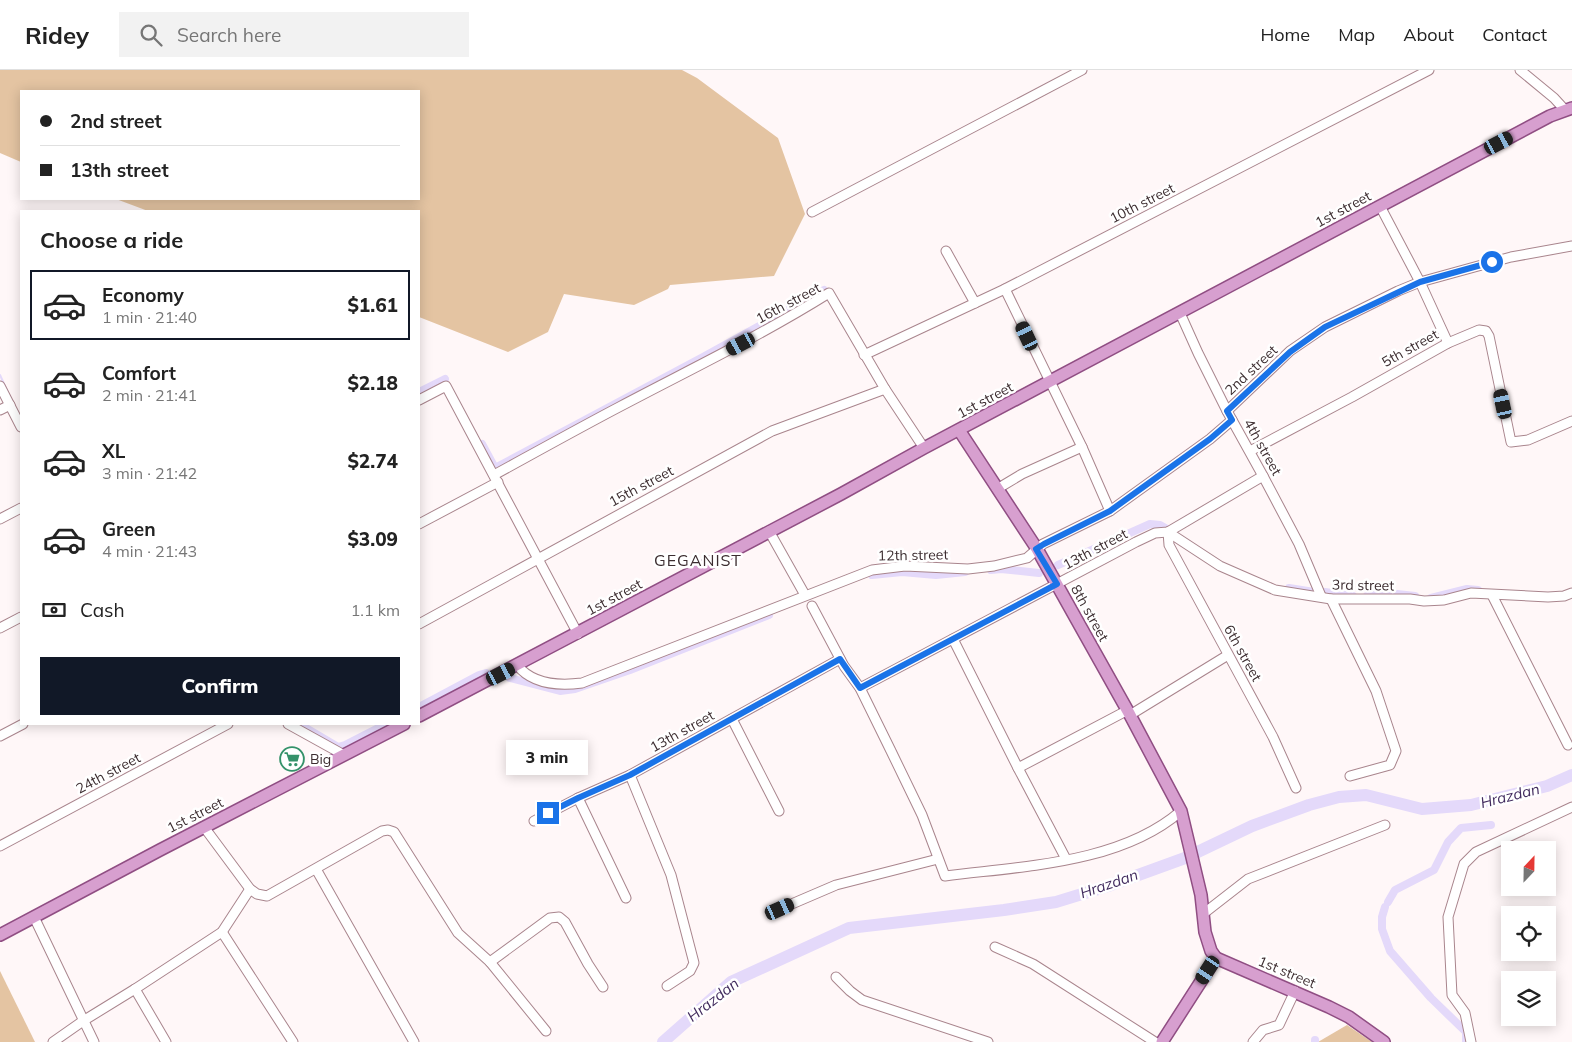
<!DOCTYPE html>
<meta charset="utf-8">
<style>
:root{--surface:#fff;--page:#f2f2f2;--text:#222;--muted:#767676;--line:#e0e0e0;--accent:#111827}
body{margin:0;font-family:Mulish,sans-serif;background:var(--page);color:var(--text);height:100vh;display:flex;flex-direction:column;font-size:19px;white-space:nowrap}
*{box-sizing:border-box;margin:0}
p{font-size:16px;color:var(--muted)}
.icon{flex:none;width:28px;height:28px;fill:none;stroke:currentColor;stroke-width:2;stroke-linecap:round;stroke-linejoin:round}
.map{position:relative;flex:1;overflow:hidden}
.drawer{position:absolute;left:20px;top:140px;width:400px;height:515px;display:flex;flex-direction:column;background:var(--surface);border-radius:0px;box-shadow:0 2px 12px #0003}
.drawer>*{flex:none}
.hud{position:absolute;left:20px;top:20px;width:400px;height:110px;border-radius:0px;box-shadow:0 2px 12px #0003;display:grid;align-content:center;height:110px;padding:0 20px;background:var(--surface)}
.needle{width:32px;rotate:22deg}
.tools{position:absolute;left:1501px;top:771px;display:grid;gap:10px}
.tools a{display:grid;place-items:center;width:55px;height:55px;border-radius:0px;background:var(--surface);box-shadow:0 2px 12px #0003;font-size:25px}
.end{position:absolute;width:22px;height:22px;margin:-11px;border:6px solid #1a73e8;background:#fff;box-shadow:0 0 0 2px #fff}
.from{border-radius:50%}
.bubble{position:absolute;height:35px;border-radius:0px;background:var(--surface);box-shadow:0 2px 12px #0003;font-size:16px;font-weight:800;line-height:35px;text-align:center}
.car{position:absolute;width:15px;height:30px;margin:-15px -8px;border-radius:6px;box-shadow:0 0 4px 1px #0007;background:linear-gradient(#222 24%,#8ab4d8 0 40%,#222 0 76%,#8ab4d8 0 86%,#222 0)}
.hud b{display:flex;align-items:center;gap:18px;height:48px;font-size:19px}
.hud b+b{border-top:1px solid var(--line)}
.hud i{width:12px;height:12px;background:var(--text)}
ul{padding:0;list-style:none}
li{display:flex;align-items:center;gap:15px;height:70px;margin:0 10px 8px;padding:0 10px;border:2px solid transparent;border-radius:0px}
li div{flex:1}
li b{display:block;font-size:19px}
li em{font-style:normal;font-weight:800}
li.active{border-color:var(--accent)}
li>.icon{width:45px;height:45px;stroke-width:1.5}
h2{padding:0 20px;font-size:22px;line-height:60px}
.pay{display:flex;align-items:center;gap:12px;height:55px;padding:0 20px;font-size:19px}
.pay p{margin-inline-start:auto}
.cta{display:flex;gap:10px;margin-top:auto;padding:10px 20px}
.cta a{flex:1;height:58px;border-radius:0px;background:var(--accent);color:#fff;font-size:20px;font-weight:800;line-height:58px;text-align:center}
header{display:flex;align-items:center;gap:30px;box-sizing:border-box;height:70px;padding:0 25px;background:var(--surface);border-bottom:1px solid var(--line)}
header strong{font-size:24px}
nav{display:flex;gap:28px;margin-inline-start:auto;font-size:18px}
.search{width:350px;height:45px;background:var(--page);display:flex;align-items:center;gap:12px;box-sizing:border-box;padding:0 18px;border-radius:0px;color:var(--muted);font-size:19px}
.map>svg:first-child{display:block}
.green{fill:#e4c4a2}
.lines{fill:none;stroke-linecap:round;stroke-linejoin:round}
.stream{stroke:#e4d9fa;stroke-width:2}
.canal{stroke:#e4d9fa;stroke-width:8}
.river{stroke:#e4d9fa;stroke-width:12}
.minor-casing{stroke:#a9858d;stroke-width:11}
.major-casing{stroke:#904e83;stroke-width:14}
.minor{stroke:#fff;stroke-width:9}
.major{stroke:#d79fcf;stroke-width:11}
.route{stroke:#1a73e8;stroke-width:6}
.labels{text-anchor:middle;stroke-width:5;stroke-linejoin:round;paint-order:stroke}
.street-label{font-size:14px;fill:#3c2d30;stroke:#fff}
.poi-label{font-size:14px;fill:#3c2d30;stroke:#fff;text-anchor:start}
.water-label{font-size:15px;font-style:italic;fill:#412b5e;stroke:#fff}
.quarter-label{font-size:16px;letter-spacing:1px;fill:#3c2d30;stroke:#fff}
</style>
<header>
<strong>Ridey</strong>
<div class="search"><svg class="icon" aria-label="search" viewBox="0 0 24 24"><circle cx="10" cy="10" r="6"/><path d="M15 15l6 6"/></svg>Search here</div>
<nav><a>Home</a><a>Map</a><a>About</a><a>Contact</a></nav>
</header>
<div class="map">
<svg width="1572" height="972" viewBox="0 0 1572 972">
<rect width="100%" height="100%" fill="#fff7f8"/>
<g class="green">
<path d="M0,0h682l15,8 81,60 27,76 -31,62 -104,9 -2,4 -34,16 -70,-11 -16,38 -40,20 -89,-35v-106h-271l-32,-12h303v-108h-398v71l-21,-9z"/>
<path d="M0,901l35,71h-35z"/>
<path d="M1347,955l25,17h-54z"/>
</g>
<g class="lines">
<path class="stream" d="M0,305l10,22"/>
<g class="canal">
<path d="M419,322l26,-13"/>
<path d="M482,374l13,24 208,-111 121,-67"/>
<path d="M1058,495l92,-41 10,1 7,4"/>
<path d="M991,500l10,-1 38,4"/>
<path d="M872,505l30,-3 34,3 29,-3"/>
<path d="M1289,518l25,4"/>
<path d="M1325,522l28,4"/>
<path d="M1367,526l21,-3 27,3"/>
<path d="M1431,528l36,-9 11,1"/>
<path d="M510,608l50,13 15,-2 55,-19 139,-55"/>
<path d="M419,637l60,-32 7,-2"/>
<path d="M299,654l39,23 7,-2 41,-21"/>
<path d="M1388,832l7,-12 39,-20 14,-28 13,-14 30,-3"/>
<path d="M1385,837l-3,10v12l8,22 41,47 35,34v10"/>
<path d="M1315,970v2"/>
</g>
<path class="river" d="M663,972l68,-60 118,-54 155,-18 52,-8 52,-16 77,-28 67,-32 57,-21 30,-8 27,-2 56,14 49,-4 76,-19 25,-11"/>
<g class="minor-casing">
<g id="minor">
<path d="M1520,0l34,28 11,12"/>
<path d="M1380,136l40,76 28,61"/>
<path d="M812,142l270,-142"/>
<path d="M946,181l29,52"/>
<path d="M1005,219l77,158 28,64"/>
<path d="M1180,243l18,40 29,58 36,65 36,68 22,52"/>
<path d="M864,285l141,-66 424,-219"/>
<path d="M0,316l21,41"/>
<path d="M419,330l27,-14 132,248"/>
<path d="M0,340l10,-5"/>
<path d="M1227,341l63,-60 35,-24 73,-36 22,-9 91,-25 61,-11"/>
<path d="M1250,381l102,-54 96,-54 31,-13 7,1 3,5 22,106 17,-2 44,-19"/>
<path d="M494,405c42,-23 85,-47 127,-69 70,-37 141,-71 208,-113l56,96 39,59"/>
<path d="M997,419l25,-15 60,-27"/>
<path d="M0,449l21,-11"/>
<path d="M419,454l79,-42"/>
<path d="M769,461l36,64"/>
<path d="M1168,462l52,34 32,14 23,10 56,9h79l14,2 20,-1 27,-7 77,4 16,-1 8,-3"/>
<path d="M1168,462l1,13 104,192 23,51"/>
<path d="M1492,525l76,150"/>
<path d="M1331,529l45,92 20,60 -6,14 -40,11"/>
<path d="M812,536l32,60 16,22 31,63 31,64 23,61c77,-10 175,-12 236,-65"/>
<path d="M419,554l353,-193 113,-42"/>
<path d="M0,558l21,-11"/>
<path d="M953,569l65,129 48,91"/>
<path d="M517,595c15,19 42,21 65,18l290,-113 33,-4 63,3 26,-3 33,-8 16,-14 67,-33 100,-72 22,-19"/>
<path d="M860,618l276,-146 19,-9 13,-1 95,-56"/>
<path d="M1130,645l98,-60"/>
<path d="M732,649l47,92"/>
<path d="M288,654l56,31"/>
<path d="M0,666l23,-12"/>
<path d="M1018,698l110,-58"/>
<path d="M630,705l41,100 23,88 -4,8 -23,15"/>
<path d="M578,728l48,100"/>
<path d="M534,751l44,-23 52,-23 210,-116"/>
<path d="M204,757l46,62 7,5 10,2 115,-65 6,-1 6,2 64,101 32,29 56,69"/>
<path d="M0,776l228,-122"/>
<path d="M316,799l98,173"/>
<path d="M780,839l56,-24 102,-26"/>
<path d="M1203,844l45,-35 137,-54"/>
<path d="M34,847l60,125"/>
<path d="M222,862l71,110"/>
<path d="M995,877l38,17 122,78"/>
<path d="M490,892l60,-44 9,-1 6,5 23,42 15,23"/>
<path d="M836,907l14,14 12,9 126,42"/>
<path d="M135,919l31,53"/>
<path d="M53,972l30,-21 52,-32 87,-57 28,-43"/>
<path d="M1253,972l10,-12 16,-5 16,-34"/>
<path d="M1471,972l-6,-29 -13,-18 -4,-78 16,-53 12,-12 96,-45"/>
</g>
</g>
<g class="major-casing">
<g id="major">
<path d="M959,360l78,119 93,166 51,96 20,84 4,37 6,19 5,7 113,49 20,10 35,25"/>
<path d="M419,646l422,-222 83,-46 626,-332 22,-8"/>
<path d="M0,865l160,-85 244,-126"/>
<path d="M1162,972l54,-84"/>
</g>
</g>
<use href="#minor" class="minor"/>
<use href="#major" class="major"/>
</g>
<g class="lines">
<path class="route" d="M548,743l30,-15 52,-23 210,-116 20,29 197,-104 -21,-35 8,-5 66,-33 100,-72 22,-19 -5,-9 63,-59 35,-25 95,-45 72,-20"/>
</g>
<defs>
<g id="supermarket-ring" transform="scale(1.25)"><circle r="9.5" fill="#fff" stroke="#34926a" stroke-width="1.5"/><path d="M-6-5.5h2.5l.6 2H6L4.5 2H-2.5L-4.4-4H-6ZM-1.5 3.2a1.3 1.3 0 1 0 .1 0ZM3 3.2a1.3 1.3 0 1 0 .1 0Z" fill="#34926a"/></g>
</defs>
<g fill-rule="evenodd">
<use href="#supermarket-ring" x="292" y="689"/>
</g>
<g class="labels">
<g class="street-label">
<text transform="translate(1142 133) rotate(-27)" y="5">10th street</text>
<text transform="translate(1343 139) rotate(-28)" y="5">1st street</text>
<text transform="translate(788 233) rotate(-28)" y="5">16th street</text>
<text transform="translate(1410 278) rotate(-29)" y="5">5th street</text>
<text transform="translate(1251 300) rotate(-43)" y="5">2nd street</text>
<text transform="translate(985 330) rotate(-28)" y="5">1st street</text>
<text transform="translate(1263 377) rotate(61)" y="5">4th street</text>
<text transform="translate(641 416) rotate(-28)" y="5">15th street</text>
<text transform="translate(1095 479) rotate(-28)" y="5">13th street</text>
<text transform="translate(913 485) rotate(-1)" y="5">12th street</text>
<text transform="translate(1363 515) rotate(1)" y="5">3rd street</text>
<text transform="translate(614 527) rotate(-28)" y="5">1st street</text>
<text transform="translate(1090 543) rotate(61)" y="5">8th street</text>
<text transform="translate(1243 583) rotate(61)" y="5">6th street</text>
<text transform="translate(682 661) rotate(-29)" y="5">13th street</text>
<text transform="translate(108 703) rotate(-28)" y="5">24th street</text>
<text transform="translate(195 745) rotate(-27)" y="5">1st street</text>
<text transform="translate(1287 902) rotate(23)" y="5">1st street</text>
</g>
<g class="poi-label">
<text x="310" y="694">Big</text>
</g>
<g class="water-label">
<text transform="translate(1510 726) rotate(-14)" y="5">Hrazdan</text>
<text transform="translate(1109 814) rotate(-19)" y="5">Hrazdan</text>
<text transform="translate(713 930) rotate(-38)" y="5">Hrazdan</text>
</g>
<g class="quarter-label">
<text x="698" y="496">GEGANIST</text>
</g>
</g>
</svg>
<div class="tools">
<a><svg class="needle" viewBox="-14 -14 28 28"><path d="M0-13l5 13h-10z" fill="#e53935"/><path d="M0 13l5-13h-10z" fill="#767676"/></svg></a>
<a><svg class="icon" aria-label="locate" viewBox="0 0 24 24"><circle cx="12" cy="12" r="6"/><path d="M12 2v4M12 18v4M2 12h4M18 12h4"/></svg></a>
<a><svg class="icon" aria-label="layers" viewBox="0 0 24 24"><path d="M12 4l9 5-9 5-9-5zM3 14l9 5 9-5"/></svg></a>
</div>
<i class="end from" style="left:1492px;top:192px"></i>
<i class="end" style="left:548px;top:743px"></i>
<div class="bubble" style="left:506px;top:670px;width:82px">3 min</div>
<i class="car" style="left:1499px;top:73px;rotate:62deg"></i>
<i class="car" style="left:1027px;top:266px;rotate:335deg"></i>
<i class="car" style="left:741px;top:274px;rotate:242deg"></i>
<i class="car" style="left:1503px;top:334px;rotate:348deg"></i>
<i class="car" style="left:501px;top:604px;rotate:63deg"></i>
<i class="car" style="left:780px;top:839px;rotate:66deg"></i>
<i class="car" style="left:1208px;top:900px;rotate:213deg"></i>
<div class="hud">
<b><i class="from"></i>2nd street</b>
<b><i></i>13th street</b>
</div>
<section class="drawer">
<h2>Choose a ride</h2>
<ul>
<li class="active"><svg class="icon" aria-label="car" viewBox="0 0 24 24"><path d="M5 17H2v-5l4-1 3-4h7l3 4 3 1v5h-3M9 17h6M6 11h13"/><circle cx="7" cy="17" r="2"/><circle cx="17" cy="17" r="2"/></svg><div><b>Economy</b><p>1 min · 21:40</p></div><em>$1.61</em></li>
<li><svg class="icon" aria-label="car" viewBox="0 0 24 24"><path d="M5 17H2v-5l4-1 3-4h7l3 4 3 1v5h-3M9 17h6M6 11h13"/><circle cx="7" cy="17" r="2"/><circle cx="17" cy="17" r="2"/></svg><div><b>Comfort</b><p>2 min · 21:41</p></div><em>$2.18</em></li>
<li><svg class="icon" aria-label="car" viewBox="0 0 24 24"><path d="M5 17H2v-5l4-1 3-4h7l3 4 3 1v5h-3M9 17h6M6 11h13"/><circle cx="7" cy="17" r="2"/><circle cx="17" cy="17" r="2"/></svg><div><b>XL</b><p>3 min · 21:42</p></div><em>$2.74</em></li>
<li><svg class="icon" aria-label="car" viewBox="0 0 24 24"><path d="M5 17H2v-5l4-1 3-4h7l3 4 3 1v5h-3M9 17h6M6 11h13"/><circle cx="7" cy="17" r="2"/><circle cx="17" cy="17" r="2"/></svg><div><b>Green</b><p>4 min · 21:43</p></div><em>$3.09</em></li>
</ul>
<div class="pay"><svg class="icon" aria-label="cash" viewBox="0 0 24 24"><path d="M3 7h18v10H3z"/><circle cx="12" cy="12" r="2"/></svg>Cash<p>1.1 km</p></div>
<div class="cta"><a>Confirm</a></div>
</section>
</div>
